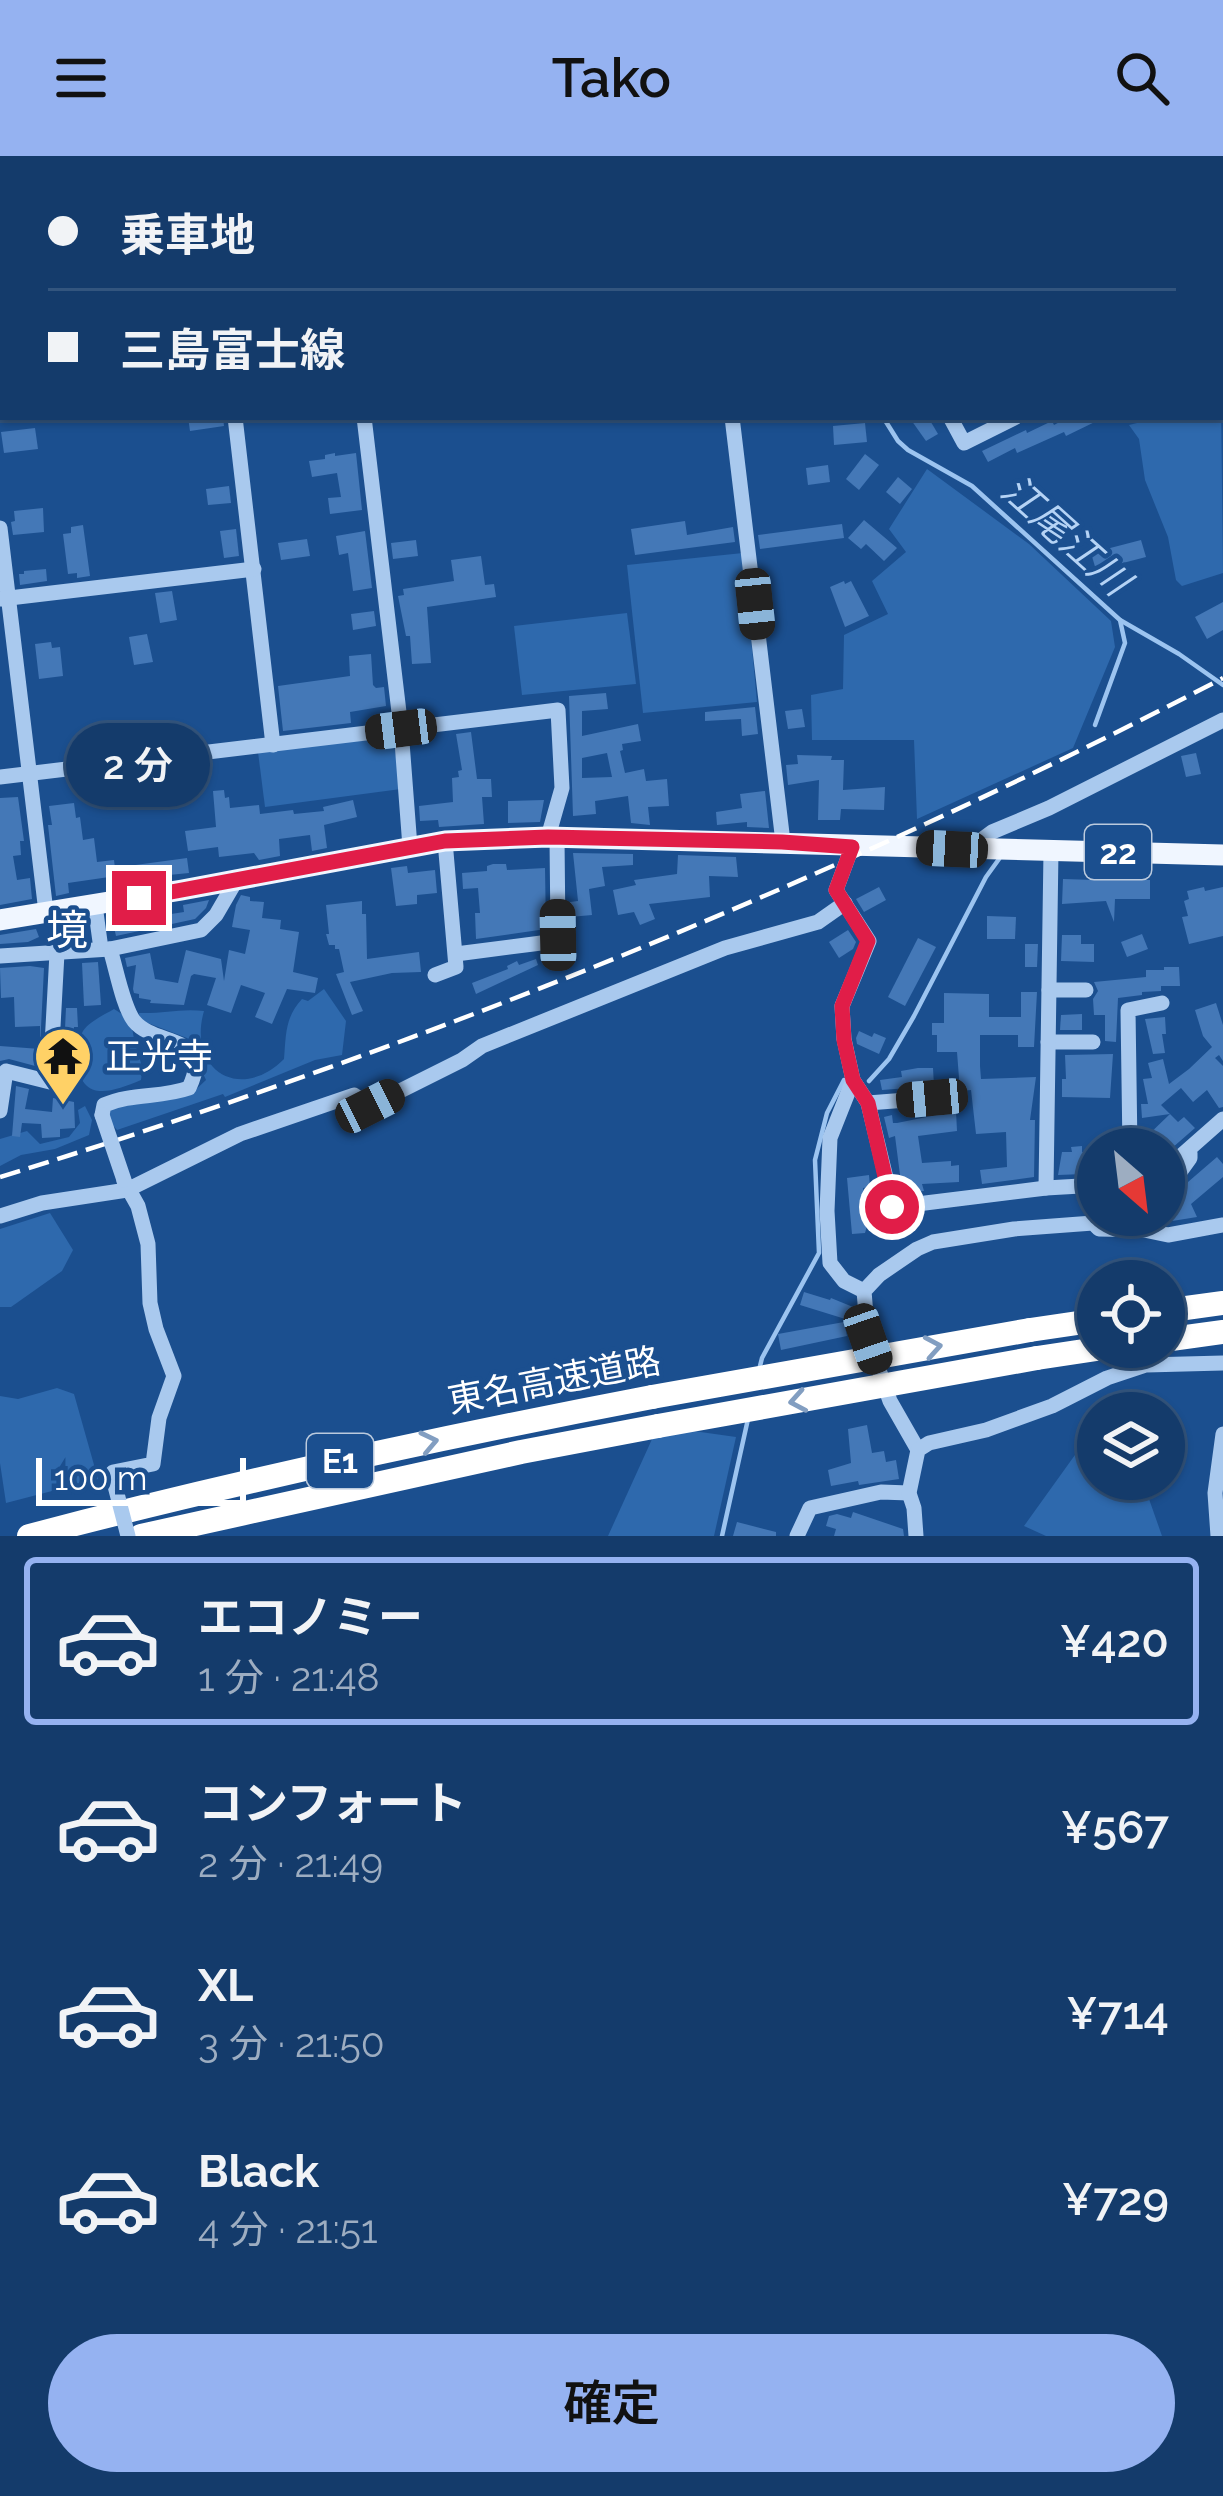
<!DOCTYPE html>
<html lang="ja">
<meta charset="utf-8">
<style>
:root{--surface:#143b6b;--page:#214673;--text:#f1f3f6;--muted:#9dadc1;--line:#33557e;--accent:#95b2f1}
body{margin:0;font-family:Raleway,"Noto Sans JP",sans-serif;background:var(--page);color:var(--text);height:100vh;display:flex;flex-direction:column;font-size:45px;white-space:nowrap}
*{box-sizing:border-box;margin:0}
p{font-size:39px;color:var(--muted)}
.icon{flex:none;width:66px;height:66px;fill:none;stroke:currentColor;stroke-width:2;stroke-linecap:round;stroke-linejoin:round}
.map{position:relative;height:1380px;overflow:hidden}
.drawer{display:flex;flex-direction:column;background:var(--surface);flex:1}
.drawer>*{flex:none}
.banner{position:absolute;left:0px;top:0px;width:1224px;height:264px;box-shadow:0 3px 9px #0004,0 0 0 3px var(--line);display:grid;align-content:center;height:264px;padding:0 48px;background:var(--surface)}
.needle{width:78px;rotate:152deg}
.buttons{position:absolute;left:1077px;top:972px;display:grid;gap:24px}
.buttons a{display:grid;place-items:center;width:108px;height:108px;border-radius:50%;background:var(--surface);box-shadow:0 3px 9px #0004,0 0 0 3px var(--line);font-size:60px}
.scale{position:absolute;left:36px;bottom:30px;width:210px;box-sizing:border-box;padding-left:12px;border:6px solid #fff;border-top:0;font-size:33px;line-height:42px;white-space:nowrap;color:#fff;-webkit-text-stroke:9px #1b4f8f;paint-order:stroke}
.end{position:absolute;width:54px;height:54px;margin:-27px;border:15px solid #e11d48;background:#fff;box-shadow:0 0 0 6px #fff}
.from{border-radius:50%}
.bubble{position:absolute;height:84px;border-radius:42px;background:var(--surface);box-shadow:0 3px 9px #0004,0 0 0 3px var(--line);font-size:39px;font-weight:600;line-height:84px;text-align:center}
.car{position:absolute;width:36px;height:72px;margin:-36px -18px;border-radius:15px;box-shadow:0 0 9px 3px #0007;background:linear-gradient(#222 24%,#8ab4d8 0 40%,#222 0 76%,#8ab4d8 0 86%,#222 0)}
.banner b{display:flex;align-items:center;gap:42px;height:114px;font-size:45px}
.banner b+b{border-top:3px solid var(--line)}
.banner i{width:30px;height:30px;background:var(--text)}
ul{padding:21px 0 0;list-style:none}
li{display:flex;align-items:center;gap:36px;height:168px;margin:0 24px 18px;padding:0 24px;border:6px solid transparent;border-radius:12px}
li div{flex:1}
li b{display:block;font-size:45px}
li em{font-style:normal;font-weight:600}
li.selected{border-color:var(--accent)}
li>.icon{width:108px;height:108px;stroke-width:1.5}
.button{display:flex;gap:24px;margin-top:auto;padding:24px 48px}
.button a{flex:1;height:138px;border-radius:72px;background:var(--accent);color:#111;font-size:48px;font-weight:600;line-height:138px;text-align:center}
header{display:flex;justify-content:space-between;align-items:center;height:156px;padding:0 48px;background:var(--accent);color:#111;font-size:54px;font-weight:600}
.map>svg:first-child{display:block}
.green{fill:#2e69ad}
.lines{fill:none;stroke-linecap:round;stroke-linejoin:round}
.stream{stroke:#9cc4f0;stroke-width:4.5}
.building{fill:#4478b7;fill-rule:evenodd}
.minor{stroke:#a9c9ee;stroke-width:15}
.major{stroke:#f0f6ff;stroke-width:21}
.highway{stroke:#fff;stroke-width:24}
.rail{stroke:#fff;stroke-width:4.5;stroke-dasharray:21 9;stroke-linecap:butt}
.minor-bridge{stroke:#a9c9ee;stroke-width:15}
.highway-bridge{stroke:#fff;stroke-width:24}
.oneway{stroke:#829ec1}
.route{stroke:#e11d48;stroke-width:15}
.labels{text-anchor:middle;stroke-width:9;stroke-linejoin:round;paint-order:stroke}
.shield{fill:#1b4f8f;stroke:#bbcadd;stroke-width:3}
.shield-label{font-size:33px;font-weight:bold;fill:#fff}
.poi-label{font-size:36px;fill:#fff;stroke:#1b4f8f;text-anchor:start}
.street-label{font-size:36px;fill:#fff;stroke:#1b4f8f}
.water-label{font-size:39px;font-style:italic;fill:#b5d3f5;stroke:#1b4f8f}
.quarter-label{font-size:42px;fill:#fff;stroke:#1b4f8f}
</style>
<header><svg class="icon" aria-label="menu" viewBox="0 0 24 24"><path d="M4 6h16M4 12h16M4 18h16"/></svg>Tako<svg class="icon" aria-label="search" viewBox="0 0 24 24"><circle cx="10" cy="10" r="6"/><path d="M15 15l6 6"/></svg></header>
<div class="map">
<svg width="1223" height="1380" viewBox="0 0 1223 1380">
<rect width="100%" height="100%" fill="#1b4f8f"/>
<g class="green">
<path d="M1221,245l2,172 -41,13 -6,-6 -8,-43 -23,-57 -6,-41 -10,-14 32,-8h60z"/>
<path d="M927,313l102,75 82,77 4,26 -42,101 -156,71 -3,-79h-102l-1,-45 32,-6 1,-54 44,-21 -16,-33 34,-29 -17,-23z"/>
<path d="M743,397l14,149 -114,11 -16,-148z"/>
<path d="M627,457l9,71 -114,11 -8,-69z"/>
<path d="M393,581l8,52 -136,18 -7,-55z"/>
<path d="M324,833l22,32 -4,34 -27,5 -90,37 -2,-3 -106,36 -11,-13 11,-15 73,-7 16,-15 -19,-42 -47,-18 -1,-7c23,1 42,-5 65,-2 -17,59 36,92 80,48 2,-24 1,-42 18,-60l6,2z"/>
<path d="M114,853c23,13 16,20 23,41 4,13 6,16 4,30 -31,13 -61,23 -64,-21 0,-10 1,-19 6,-28 7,-10 21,-16 31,-22z"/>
<path d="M85,950l7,14 -3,15 -34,14 -34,6 -21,11v-27l27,-8 13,13 29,-7 11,-14 -2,-13z"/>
<path d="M50,1057l23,37 -11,21 -51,36h-11v-78z"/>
<path d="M57,1232l17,6 24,85 -92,24 -6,-40v-67l18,3z"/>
<path d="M658,1270l78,11 -22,99h-106z"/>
<path d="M1085,1285l13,1v37h44l20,57h-116l-22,-10z"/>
</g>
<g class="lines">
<g class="stream">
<path d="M671,0l1,3"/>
<path d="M839,0v3"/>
<path d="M883,261l15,24 10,9 64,36 148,134 59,34 44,31"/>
<path d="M1095,569l30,-82 -5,-23"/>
<path d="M869,925l20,-22 25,-43 72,-139 13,-18"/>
<path d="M760,1210l2,-8 57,-105 -4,-93 12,-47 17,-33"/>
<path d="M722,1380l26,-117"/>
</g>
</g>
<g class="building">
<path d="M188,261h35l1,9 -34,5z"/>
<path d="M909,261h19l10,17 -12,7z"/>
<path d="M1069,261h36l-39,19 -2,-4 -47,21 -2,-5 -27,14 -6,-11 44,-21 1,3 25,-12 2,4z"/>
<path d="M865,267l2,19 -33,3 -1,-19z"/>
<path d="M35,272l3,21 -34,4 -3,-21z"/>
<path d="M335,297v3l21,-3 6,57 -32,4 -2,-16 13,-1 -4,-24 -25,4 -3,-16 16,-2v-4z"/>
<path d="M865,298l14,11 -20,25 -13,-11z"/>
<path d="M828,309l2,17 -22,3 -2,-17z"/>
<path d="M898,321l14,12 -12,15 -14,-12z"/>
<path d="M229,330l2,17 -23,2 -2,-16z"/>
<path d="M43,352l1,24 -31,3 -2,-13 4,-1 -1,-10z"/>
<path d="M864,364l33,28 -13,13 -18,-17 -5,5 -13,-11z"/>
<path d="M685,365l2,14 46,-8 2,15 -100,13 -4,-26z"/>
<path d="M842,368l2,14 -84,11 -2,-14z"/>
<path d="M83,369l7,51 -13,2v-5l-9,1 -5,-40 8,-1v-6z"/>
<path d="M236,373l3,27 -15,2 -4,-27z"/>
<path d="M365,375l7,57 -19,3 -5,-38 -9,2 -3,-19z"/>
<path d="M307,383l3,17 -29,4 -3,-17z"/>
<path d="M416,384l2,16 -25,3 -2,-16z"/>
<path d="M1141,384l5,17 -50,13 -5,-17z"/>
<path d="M481,400l4,29 9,-1 2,13 -69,10 4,56 -19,1 -2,-28h-4l-8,-40 6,-1 -1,-6 51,-8 -3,-21z"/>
<path d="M46,413l1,12 -27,4 -1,-11h5v-3z"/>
<path d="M844,425l1,3 6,-3 18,35 -24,11 -15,-40z"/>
<path d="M172,435l5,29 -17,3 -5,-30z"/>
<path d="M1223,446v28l-16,9 -12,-22z"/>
<path d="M374,455l2,15 -23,4 -2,-16z"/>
<path d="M147,478l6,28 -19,3 -5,-28z"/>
<path d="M51,486l1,6 8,-1 3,29 -24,3 -4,-35z"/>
<path d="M371,498l2,31 3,3 8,-1 2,19 -36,6 1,11 -68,8 -5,-45 72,-10 -1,-20z"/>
<path d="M606,537l2,16 -26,2v25l56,-12 3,17 -19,3 1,6 -3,1 5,22 19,-4 2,12 21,-2 2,27 -21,1 2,18 -19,-2 -3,-27 -33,5 1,13 -23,2 -4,-120zM607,597l5,24 -30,1v-20z"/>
<path d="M755,551l3,27 -16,2 -1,-17 -36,2v-9z"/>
<path d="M802,553l3,18 -17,2 -3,-18z"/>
<path d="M471,576l6,47h14l1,18h-10l2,27 -45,3 -1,-7 -18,1 -1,-15 34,-4 -1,-24 7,-1 -1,-6 4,-1 -6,-36z"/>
<path d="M1196,597l5,21 -15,3 -5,-21z"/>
<path d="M797,599l35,1 -1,4h13l-1,30 42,-3 -1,23 -43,-1 -1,11h-22l1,-40 -31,5 -2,-20 12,-1z"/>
<path d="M152,623l2,14 -19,2 -2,-14z"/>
<path d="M224,634l1,8 4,-1 1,11 29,-3 1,9 33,-4 1,4 30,-3 -1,-4 30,-7 4,17 -33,8 3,23 -15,3 -2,-16 -31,4 1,17 -21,4 -5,-7 -35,4 -1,-10 -30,4 -3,-20 31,-4 -3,-36z"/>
<path d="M765,635l4,37 -22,-1v-5l-30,3 -1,-13 26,-4 -2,-14z"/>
<path d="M18,641l6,44h-4l1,14 -8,1 4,24 13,-2 2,21 -32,6v-107z"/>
<path d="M544,644l-4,22 -32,1v-22z"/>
<path d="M74,647l2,15 4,-1 3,23 11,-2 3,24 17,-2 2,16 -48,7 1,10 -13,3 -8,-71h4l-3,-19z"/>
<path d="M573,697l60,1v11l-31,2 3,19 -16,3 3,26 -22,2v-15l8,-1z"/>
<path d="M678,699l58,2 2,20 -29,-1 1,21 -61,7 6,15 -15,6 -6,-13 -16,3 -5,-25 23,-5 -2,-5 43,-6z"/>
<path d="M187,702l2,15 -40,4 1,3 -19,3 -3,-17z"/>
<path d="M493,708h13l1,6 38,-2 1,61 -70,10 -1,-26h5l-2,-25 -15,1 -1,-16 25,-2v-5z"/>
<path d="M407,710l1,7 27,-3 2,23 -20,2v9l-21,2 -5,-38z"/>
<path d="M1095,721l55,3v19h-35l-1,23 -8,-21 -44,3 1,-25 32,1z"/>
<path d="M879,731l7,13 -22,12 -8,-13z"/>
<path d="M1204,731l1,4 18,-4v49l-34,8 -7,-27 6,-1 -4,-15 5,-2 -2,-8z"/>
<path d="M241,739l9,2v4l14,1 -2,16 19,2 -1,9 19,3 -6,40 25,6 -3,15 -28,-4 -15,35 -17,-7 10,-24 -24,-8 -10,28 -24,-8 9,-27 -22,-4 -3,2 -7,29 -34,-2 1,-3 -12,-2v-4l-5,-1 -1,-4 3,-24 -9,2 -2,-9 25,-5 5,26 23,4 8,-33 35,9 3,22 5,-31 16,4 5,-24 -18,-3 4,-22z"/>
<path d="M209,744l-3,8 -11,11 -79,17 -3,-13 71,-11 -1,-7z"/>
<path d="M362,745v13h4l1,45 52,-7 2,20 -29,1 -42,9 13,29 -11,4 -16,-41 8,-2 -5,-23h-4v-4h-6l-3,-11h3l-3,-29z"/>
<path d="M987,760l29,1 -1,22h-28z"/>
<path d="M36,773l3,8 -11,5 -28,2v-9z"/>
<path d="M848,774l8,12 -3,7 -14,9 -10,-16z"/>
<path d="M1142,778l6,15 -21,8 -6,-15z"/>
<path d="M1062,779h19v9h13v18l-33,-1z"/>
<path d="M918,782l18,9 -31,59 -17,-9z"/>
<path d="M1025,788h13l-1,23h-12z"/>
<path d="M536,803l2,6 -62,29 -4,-11 36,-14 -1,-3 10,-5 2,4z"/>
<path d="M98,806l3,43 -17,1 -2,-43z"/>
<path d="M30,810l14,2 -5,99 -30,-8 -9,2v-15l40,3v-23l-25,1 -1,-30 -13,1 -1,-30z"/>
<path d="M1164,811h15l1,19h-19v5l-19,1v3l-24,3 -2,44 -11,-1v-26h-11l-1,-16 5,-8 -4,-9 52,-5v-7h18z"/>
<path d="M1021,836h16l-3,55h-16v-12h-38v31l1,13 55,-2 -6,43h5l-1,57 -52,7 -2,-14 27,-3 -1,-35 -30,2 -5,-44 -11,1 -3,-39h-20v-17h-5v-12h12v-30l45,1v23h32z"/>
<path d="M1216,847l7,22v36l-4,-6 -4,3 8,8v41l-4,1 -12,-18 -14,12 -12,-14 -20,17 9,9 -28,4 -1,-14h7l-5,-25 9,-1 -4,-15 15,-4 6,25 20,-15 23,-22 -9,-11 -8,-26z"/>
<path d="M66,852h11l1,19h-4v42l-11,1z"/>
<path d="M1082,858v16h-22l1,-15z"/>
<path d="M1165,861l1,17h-4l3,19 -12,1 -8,-35z"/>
<path d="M859,875l13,6 2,-4 12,5 -7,16 -22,-10 -1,-6z"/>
<path d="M1113,898l-3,44 -48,-1v-18h4l-1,-24z"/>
<path d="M918,912h15l1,18 -52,4 -2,-10 22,-3 -1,-6z"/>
<path d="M16,930l13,3 -4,20 27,3 1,-14 5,1 1,-6h10v8l5,1 1,26 -15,1v8l-18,1 -1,-14 -19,-1 -2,14 -8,-1z"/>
<path d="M956,955l1,20 -39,5 4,27 29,-2v5l8,-1v17l-37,2 2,7 -22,3 -4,-19h2l-5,-39 -6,2 -5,-21 8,-2 1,8h4z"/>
<path d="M1170,958l8,8 6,-5 11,11 -31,27v-6h-22v-8z"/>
<path d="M1082,990v6l16,-1v19l-14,-2v6l-26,1 4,-23h10l-1,-5z"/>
<path d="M1217,1001l6,7v13l-32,27 6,13 -31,5 -4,-6 2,-9 9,-5 15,-20z"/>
<path d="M869,1019l1,12 -7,1 3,20 15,-1 9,12 -23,7 -2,7 -13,1 -5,-56z"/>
<path d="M804,1136l26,8 1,-2 22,9 2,15 -55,-17z"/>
<path d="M844,1166l3,14 -66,14 -3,-16z"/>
<path d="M867,1269l5,28 12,-2 2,11 10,-2 3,19 -40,6 -1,-4 -27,5 -3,-16 23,-7 -3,-34z"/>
<path d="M853,1356l50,17 1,7h-70l2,-7 -10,-3 3,-10 8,-2 14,4z"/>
<path d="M737,1366l39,10v4h-43z"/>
</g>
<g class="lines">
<g class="minor">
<path d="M1066,0l1,3"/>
<path d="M1221,44h2"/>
<path d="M1221,130h2"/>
<path d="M0,190h3"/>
<path d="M235,261l38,328"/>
<path d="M364,261l37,312 9,118"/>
<path d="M732,261l51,425"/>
<path d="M950,261l14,26 52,-26"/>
<path d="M0,372l46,384"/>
<path d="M1,443l253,-30"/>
<path d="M0,621l558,-67 4,78 -14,49"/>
<path d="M852,691l-16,43 33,51 -27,65 2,33 9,41 15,23 25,104 153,-19 52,-3"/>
<path d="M969,693l23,-17 57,-24 174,-88"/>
<path d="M95,749l6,44"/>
<path d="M456,798l93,-12 9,-7 -1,-97"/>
<path d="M0,800l110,-7 91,-19 15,-15 21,-36"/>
<path d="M435,819l21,-8 -11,-126"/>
<path d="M1049,834h37"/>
<path d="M1048,886h45"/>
<path d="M853,924l-23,58 -3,73 3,52 14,18 20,10"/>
<path d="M868,947l64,-5"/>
<path d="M0,955l6,-40 44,11 7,-129"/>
<path d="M102,959l2,-10c28,-12 57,-7 85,-17 26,-54 -34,-41 -55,-67 -11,-14 -18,-53 -24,-72"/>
<path d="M1130,993l-2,-139 34,-7"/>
<path d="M1164,1015l59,-52"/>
<path d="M1046,1032l5,-337"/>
<path d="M1164,1038l26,-36v-5"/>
<path d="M0,1060l42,-13 85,-13 113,-56 114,-39 16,11 92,-46 20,-14 243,-98 93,-26 27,-19"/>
<path d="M1093,1067l31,-8"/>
<path d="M918,1294l-28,-49 -22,-62 -4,-48 15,-16 38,-26 16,-7 81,-13 79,-6 6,6 45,1 24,5 55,-10"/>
<path d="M114,1326l-1,-10 40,-8 6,-46 15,-42 -18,-47 -6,-26 -2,-59 -10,-38 -14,-25"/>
<path d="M797,1380l13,-28 71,-16 28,1"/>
<path d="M916,1380l-2,-28 -5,-15 9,-43 11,-7 57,-13 66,-24 55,-28 39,-13 77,-2"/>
<path d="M1218,1380l-3,-43 8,-59"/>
</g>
<path class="major" d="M0,764l182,-30 263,-49 103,-4 675,18"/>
<g class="highway">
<path d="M1164,1155l59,-8"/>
<path d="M1030,1174l68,-10"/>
<path d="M1164,1184l59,-8"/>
<path d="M1037,1202l73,-11"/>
<path d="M29,1380c206,-54 414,-99 623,-139"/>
<path d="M141,1380l380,-84 137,-26"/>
</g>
<path class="rail" d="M0,1021c422,-130 831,-295 1223,-499"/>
<g class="minor-bridge">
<path d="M102,959l22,65"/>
<path d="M114,1326l14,54"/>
</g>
<g class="highway-bridge">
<path d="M652,1241l378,-67"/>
<path d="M658,1270l379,-68"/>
</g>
</g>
<defs><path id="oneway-chevron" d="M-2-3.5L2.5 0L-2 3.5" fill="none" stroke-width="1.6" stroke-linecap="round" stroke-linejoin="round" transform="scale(3)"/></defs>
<g class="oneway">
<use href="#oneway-chevron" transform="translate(933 1191) rotate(-10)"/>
<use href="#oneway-chevron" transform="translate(798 1245) rotate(170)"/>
<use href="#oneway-chevron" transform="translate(429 1286) rotate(-12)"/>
</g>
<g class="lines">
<path class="route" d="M139,742l306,-57 103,-4 234,5 70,5 -16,43 32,51 -26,65 2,34 9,40 15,23 24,104"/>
</g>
<defs>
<g id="temple-pin" transform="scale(3)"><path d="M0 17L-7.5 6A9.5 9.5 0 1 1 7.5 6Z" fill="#ffd166" stroke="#1b4f8f"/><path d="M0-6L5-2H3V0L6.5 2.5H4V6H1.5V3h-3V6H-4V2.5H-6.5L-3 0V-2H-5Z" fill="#111"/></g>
</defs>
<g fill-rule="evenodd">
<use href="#temple-pin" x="63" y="900"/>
</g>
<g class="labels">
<g class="shield">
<rect x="1085" y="669" width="66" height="54" rx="9"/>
<rect x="307" y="1278" width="66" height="54" rx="9"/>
</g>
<g class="shield-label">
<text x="1118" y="708">22</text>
<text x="340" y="1317">E1</text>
</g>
<g class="poi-label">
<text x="105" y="913">正光寺</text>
</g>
<g class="street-label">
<text transform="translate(554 1224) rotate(-11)" y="13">東名高速道路</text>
</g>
<g class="water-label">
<text transform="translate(1066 379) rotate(42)" y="14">江尾江川</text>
</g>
<g class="quarter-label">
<text x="67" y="789">境</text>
</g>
</g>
</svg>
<div class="buttons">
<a><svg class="needle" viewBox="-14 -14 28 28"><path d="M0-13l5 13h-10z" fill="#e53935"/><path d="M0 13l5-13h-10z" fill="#9dadc1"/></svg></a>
<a><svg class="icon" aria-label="locate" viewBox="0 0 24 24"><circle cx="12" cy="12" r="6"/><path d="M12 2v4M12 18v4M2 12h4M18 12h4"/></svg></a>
<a><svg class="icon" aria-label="layers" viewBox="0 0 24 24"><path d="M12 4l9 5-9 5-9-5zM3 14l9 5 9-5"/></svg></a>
</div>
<div class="scale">100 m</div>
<i class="end from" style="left:892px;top:1051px"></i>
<i class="end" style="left:139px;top:742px"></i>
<div class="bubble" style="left:66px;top:567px;width:144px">2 分</div>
<i class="car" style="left:755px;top:448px;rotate:174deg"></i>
<i class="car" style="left:401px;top:573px;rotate:263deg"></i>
<i class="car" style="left:952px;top:693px;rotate:273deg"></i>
<i class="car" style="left:558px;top:779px;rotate:359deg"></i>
<i class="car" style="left:932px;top:942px;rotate:265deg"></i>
<i class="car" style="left:370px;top:950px;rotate:63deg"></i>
<i class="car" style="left:868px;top:1183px;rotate:161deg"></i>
<div class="banner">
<b><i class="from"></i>乗車地</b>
<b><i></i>三島富士線</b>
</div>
</div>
<section class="drawer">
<ul>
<li class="selected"><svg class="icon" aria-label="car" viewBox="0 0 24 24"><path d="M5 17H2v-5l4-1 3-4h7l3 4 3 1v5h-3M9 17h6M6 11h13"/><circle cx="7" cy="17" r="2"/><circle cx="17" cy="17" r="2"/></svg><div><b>エコノミー</b><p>1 分 · 21:48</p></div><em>¥420</em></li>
<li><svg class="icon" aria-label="car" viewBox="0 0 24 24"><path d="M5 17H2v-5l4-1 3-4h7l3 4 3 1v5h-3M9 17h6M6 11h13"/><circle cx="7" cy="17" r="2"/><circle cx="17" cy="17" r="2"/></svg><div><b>コンフォート</b><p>2 分 · 21:49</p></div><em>¥567</em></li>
<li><svg class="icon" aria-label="car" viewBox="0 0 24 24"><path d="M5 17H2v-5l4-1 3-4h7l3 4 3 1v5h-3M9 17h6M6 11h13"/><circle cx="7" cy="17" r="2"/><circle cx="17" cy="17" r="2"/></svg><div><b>XL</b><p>3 分 · 21:50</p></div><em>¥714</em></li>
<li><svg class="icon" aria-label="car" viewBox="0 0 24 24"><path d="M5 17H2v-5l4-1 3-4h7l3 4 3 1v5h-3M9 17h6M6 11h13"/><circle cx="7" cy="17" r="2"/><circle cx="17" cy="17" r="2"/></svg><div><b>Black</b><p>4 分 · 21:51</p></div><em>¥729</em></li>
</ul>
<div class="button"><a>確定</a></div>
</section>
